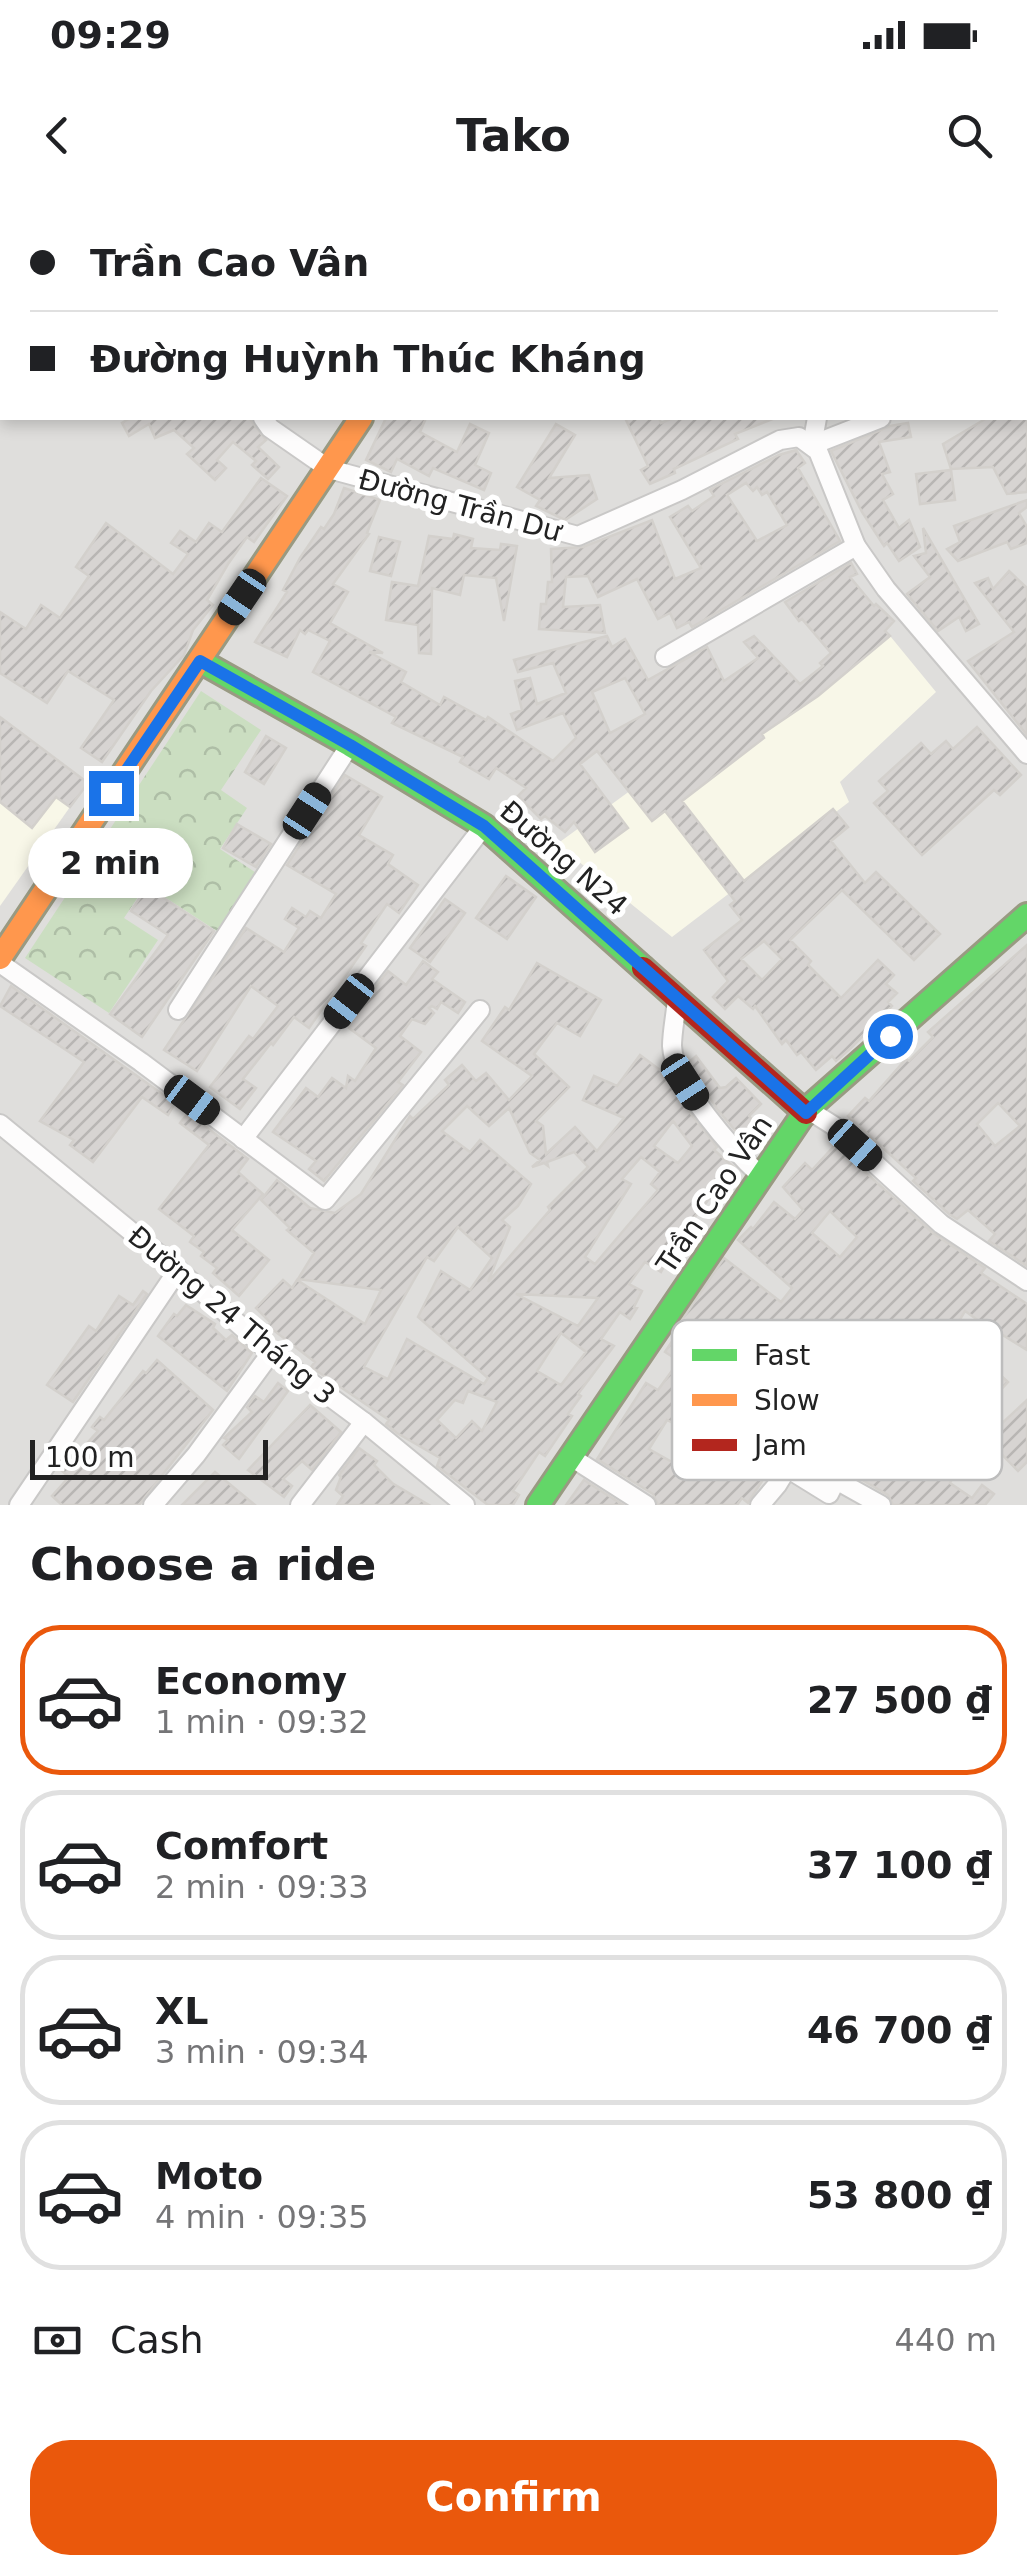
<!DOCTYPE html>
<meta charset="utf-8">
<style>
:root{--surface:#fff;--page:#f2f2f2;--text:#202124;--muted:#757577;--line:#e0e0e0;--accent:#ea580c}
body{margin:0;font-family:"DejaVu Sans",sans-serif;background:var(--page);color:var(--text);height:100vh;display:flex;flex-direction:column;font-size:38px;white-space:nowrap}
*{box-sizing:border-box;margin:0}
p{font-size:32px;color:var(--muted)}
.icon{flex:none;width:55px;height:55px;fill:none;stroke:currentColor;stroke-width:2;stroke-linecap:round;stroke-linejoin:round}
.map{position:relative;height:1305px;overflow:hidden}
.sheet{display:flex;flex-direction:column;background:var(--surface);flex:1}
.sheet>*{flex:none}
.top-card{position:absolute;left:0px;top:0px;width:1028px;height:220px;box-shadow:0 5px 15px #0003;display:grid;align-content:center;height:220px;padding:0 30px;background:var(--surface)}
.scale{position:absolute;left:30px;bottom:25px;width:238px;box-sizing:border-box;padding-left:10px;border:5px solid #222;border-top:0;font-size:28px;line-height:35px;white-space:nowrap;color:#222;-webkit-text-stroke:8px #fff;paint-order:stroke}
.end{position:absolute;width:45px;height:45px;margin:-22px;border:12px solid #1a73e8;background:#fff;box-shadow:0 0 0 5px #fff}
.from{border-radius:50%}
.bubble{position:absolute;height:70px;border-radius:35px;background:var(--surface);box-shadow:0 5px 15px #0003;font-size:32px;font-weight:700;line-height:70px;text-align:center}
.car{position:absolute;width:30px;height:60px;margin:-30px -15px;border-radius:12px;box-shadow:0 0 8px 2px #0007;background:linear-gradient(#222 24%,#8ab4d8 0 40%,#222 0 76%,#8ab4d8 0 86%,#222 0)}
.top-card b{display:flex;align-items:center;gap:35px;height:95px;font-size:38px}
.top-card b+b{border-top:2px solid var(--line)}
.top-card i{width:25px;height:25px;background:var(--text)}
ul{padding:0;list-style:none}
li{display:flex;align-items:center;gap:30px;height:150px;margin:0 20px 15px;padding:0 10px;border:5px solid var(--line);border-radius:40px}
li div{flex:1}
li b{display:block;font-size:38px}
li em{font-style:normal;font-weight:700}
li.selected{border-color:var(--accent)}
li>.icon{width:90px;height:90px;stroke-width:1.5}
h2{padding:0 30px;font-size:45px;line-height:120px}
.pay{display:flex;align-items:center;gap:25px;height:110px;padding:0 30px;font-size:38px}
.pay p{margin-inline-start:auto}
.primary-button{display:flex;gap:20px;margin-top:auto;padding:20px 30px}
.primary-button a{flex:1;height:115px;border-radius:40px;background:var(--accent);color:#fff;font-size:40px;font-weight:700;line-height:115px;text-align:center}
.status{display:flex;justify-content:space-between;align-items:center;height:70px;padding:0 50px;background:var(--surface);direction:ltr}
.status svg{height:28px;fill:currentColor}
header{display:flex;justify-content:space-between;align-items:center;height:130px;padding:0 30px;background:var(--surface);font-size:45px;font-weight:700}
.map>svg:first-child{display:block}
.residential{fill:#dfdedc;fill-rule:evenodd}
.education{fill:#f8f7e8}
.forest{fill:url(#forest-crowns)}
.building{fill:url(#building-hatch);stroke:#d3d0cc;stroke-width:2.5;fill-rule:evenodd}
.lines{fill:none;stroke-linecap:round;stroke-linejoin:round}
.street-casing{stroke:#c9c8c7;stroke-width:22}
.fast-casing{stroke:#999a82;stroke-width:28}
.slow-casing{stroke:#999a82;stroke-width:28}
.jam-casing{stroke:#999a82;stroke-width:28}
.street{stroke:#fdfcfc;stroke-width:18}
.fast{stroke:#63d668;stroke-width:22}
.slow{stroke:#ff974d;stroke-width:22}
.jam{stroke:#b3261e;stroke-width:22}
.route{stroke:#1a73e8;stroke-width:12}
.labels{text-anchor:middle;stroke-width:10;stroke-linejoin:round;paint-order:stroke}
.street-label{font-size:28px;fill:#222;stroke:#fff}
.key{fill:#fff;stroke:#bdbdbd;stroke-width:2.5}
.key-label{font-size:28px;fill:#222}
</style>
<div class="status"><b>09:29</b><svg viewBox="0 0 49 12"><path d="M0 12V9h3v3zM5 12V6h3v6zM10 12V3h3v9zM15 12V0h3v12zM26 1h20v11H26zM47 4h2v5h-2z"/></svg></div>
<header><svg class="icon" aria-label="back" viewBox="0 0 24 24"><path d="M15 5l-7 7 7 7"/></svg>Tako<svg class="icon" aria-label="search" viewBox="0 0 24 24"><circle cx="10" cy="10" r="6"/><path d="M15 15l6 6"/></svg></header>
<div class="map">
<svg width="1027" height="1305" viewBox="0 0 1027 1305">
<defs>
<pattern id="forest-crowns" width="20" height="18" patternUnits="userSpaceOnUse" patternTransform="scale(2.5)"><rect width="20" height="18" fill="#cbdec1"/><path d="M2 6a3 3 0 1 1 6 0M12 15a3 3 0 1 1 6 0" fill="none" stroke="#aebea6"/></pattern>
<pattern id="building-hatch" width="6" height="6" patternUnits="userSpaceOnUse" patternTransform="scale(2.5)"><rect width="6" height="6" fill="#d7d4d2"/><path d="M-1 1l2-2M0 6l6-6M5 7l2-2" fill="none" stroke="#b8b6b4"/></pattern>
</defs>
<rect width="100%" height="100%" fill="#f0eeeb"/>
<path class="residential" d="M0,0h1027v1305h-1027zM2,2h1023v216h-1023z"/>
<g class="education">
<path d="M886,431l50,61 -96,90 9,20 -177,135 -115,-93 195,-142 17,19z"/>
<path d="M0,555l70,52 -70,99z"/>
</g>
<path class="forest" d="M201,491l60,39 -40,60 26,18 -27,41 41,27 -38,59 -77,-50 -22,33 34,22 -49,73 -84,-55z"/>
<g class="building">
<path d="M130,218h119l17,22 -8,7 21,20 -11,12 -16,-14 4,-4 -23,-19 -16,18 9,8 -11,12 -28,-26 7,-6 -20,-18 -19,8 -6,-14 -20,12 -7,-13z"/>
<path d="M386,218h40l-6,14 37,20 13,-28 19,9 -14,32 16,8 -7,17 -51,-22 -4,8 -32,-17 -6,13 -25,-12z"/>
<path d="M625,218h34l2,5 12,-5h102l-40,16 3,5 -64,30 1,4 -25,11 -9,-14 7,-4z"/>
<path d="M987,218h40v74l-20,2 -14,-27 -42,2 -8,-25z"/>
<path d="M908,223l3,14 -32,5 11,30 -8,2 11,20 -10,6 16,28 10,-8 11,27 -21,14 -12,-18 -3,3 -22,-34 -31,-61 59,-25z"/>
<path d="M556,224l19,11 -26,43 40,-3 8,24 -32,21 -29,-14 4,-6 -23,-13z"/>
<path d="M796,250l9,13 -7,5 42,73 -148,86 -3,-5 -12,6 -7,-15 -12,6 -21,-40 -39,18 -10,-21 -22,1 -3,30 37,-2 5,28 -66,-4 2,-25h5l2,-22h4l-1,-33 32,-2 69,-27 23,59 26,-11 -31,-51 18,-11 4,5 22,-15 -4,-6 5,-3 64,-32zM746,283l7,8 4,-4 5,8 5,-3 20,33 -30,16 -30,-46z"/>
<path d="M951,270l4,30 -35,4 -4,-30z"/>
<path d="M261,278l26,18 -33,46 -7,-5 -19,27 -21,36 6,5 -20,25 -9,25 -33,36 -49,71 -21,-14 33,-48 -46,-29 -21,32 -47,-30v-61l26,17 15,-24 19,13 29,-42 -13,-9 30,-44 67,51 15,-20 -17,-11 9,-12 16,11 13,-19 13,9z"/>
<path d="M344,288l36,12 -13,33 2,1 -36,50 15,8 -18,31 53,30 -14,-1 37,20 -5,10 39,23 4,-8 42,23 2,-3 65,44 23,-23 -13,-25 -46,17 -6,-16 11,-4 -7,-29 15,-3 7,26 29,-11 -13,-30 -35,9 -4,-12 93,-24 5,11 13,-8 23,41 59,-33 17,34 34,-23 -14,-16 10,-6 46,48 23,-18 -3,-3 11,-10 -29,-34 -3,2 -14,-19 66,-39 6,11 -7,3 24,29 2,-2 18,17 -9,10 5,5 -72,60 -56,38 2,4 -82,63 62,80 89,-72 15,18 -17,14 34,42 11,-11 64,62 -26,26 -72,-70 -52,50 21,21 -3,4 33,33 37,-38 16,15 -8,9 11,9 -9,9 4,4 -40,41 -16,14 -4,-5 -16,14 -15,-18 -4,3 -11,-15 -4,4 -27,-38 -2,3 -15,-13 -13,13 -12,-12 15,-16 -24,-31 38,-30 -12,-15 5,-4 -70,-90 -13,10 -55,-70 -17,13 48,64 -33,24 -21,-30 -9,10 -20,-16 -4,3 -23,-23 8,-8 -30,-20 -7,11 -29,-17 3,-5 -71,-34 4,-6 -83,-45 17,-31 -22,-11 -3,4 -5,-4 -13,27 -32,-15 32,-50 -4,-2 17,-32 21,-31 3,2 10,-15zM625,478l20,36 -35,19 -18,-41zM764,741l18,18 -20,21 -21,-21z"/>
<path d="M1027,300v7l-8,6 8,14v16l-16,6 -4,-7 -49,19 -11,-12 13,-7 -6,-16z"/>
<path d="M923,328l56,96 -13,7 -7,-14 -21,14 -31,-37 23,-17 -16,-21 12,-3z"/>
<path d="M454,334l19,5 -2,9 29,2 1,-6 16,2 -13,75 -8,-43 -32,-3 -4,20 -28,-7 -1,66 -12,-1 -1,-28 -32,-5 6,-38 26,4 11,-50 24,3z"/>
<path d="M379,337l21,5 -9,34 -21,-5z"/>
<path d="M1009,371l18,17v147l-59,-74 46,-29 -39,-49 13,-5 5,11z"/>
<path d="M0,517l88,66 -18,24 -14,-10 -24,31 -32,-26z"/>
<path d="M977,527l44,48 -21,20 -6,-5 -72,65 -48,-52 14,-12 -9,-10 42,-38 10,11 15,-13 7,8z"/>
<path d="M266,536l20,12 -22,36 -19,-12z"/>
<path d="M345,575l37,22 -23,38 34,20 -5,9 30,21 -19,28 -12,-9 -26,39 5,3 -57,82 -15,-11 -21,28 -2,-2 -28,36 13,9 -16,21 -30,-22 39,-51 4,3 25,-33 -27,-20 -54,85 -33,-21 82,-122 38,24 15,-24 -14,-9 7,-11 14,9 4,-6 11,7 15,-24 -49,-29z"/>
<path d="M237,624l34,20 -15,23 -33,-19z"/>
<path d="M506,676l30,21 -29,42 -31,-21z"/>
<path d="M147,687l67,44 -72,106 -32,-23 58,-79 -37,-24z"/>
<path d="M445,699l20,14 -35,49 -20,-14z"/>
<path d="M1027,745v321l-38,-25 6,-7 -27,-24 -11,9 -8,-5 -36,-33 3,-3 -68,-62 17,-18 4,3 37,-42 3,2 24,-24 -5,-5zM998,903l22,23 -25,20 -18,-22z"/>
<path d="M423,761l15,11 -6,7 33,23 -7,11 -17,-11 -4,7 -5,-3 -3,2 5,5 -9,11 -13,-5 -12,17 21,16 -23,30 5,3 -79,96 -15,-12 7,-8 -43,-29 33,-44 12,9 14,-19 14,10 2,-12 7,5 21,-33 -27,-20 6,-15 33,-42 18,14z"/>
<path d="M537,763l64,37 -21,36 -23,-13 -23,31 35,33 -33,34 7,5 3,28 29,-27 22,24 27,-33 -41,-18 11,-24 23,10 23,-31 28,21 16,29 33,42 -3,3 23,20 -19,22 -2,-2 -33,42 -22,40 -16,-10 -16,22 13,7 -8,16 3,1 -7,11 -10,-7 -19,27 13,7 -36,48 3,2 -13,18 4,2 -27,40 -6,-4 -26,39 6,4 -6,10h-25l-51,-39 3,-8 -43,-25 -11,-9 3,-4 -78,-53 4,-5 -47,-36 2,-4 -14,-14 27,-28 9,8 5,-8 68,44 16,-34 -83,-11 16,-26 -27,-23 3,-2 -29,-28 16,-20 33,28 25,5 26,-19 49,-78 3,3 36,-34 -4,-5 17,-15 14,16 10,-8 23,27 23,-24 -50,-35 23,-34 4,3zM467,906l22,20 20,-18 21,45 10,7 -8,7 12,-4 4,3 -1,-4 27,-10 14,15 -40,40 2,3 -62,72 22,-55 -8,-7 16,-14 13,-22 -51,-44 -10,12 -28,-21zM673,921l19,25 -14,17 -24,-17zM641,957l19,15 -9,12 7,6 -63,74 -10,-7 46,-73 -9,-5zM458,1027l34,31 -22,32 -29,-19 -23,46 70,61 -4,6 -77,-45 -19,40 -24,-12 63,-110 7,4zM516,1094l82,4 -20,28zM561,1133l25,19 -25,33 -24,-14zM468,1191l29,11 -15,29 -10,-10 -16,17 -19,-18 18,-20 8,3z"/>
<path d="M11,786l164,117 -7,12 -26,-18 -49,65 -23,-17 4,-5 -34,-19 44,-59 -84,-56z"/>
<path d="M696,856l24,32 6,-1 10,-9 25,26 -12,12 11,13 -15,13 -28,-33 -23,-35 -5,-12z"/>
<path d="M188,913l60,46 -10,13 25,22 -31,36 37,30 -30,36 -26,-23 4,-5 -16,-12 3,-4 -14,-10 4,-6 -35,-27 50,-64 -29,-22z"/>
<path d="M835,945l98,88 52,35 -4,5 46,31v46l-26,-16 -19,24 26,24 -14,15 -12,-11 -37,58 -30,-15 5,-8 -32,-24 -7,11 -10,-6 -8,3 -38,-14 -9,5 -68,107 -6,-5 -5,7h-79l-5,-11 -56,-35 49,-76 12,7 21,-29 -14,-9 20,-30 -3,-2 42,-62 57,44 11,-14 -54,-48 13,-13 2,2 21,-27 21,17 8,-9 -20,-23 22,-24 7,7zM830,1011l27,26 -17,20 -28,-24zM965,1111l21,15 -17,21 -19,-11zM667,1220l27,14 -22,28 -23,-13z"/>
<path d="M143,1091l4,3 -74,108 -26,-17 42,-59 7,5 23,-35 14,9z"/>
<path d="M186,1105l29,19 -2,4 13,12 6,-5 20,18 -25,38 -69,-55 16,-22 3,2z"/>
<path d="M157,1160l56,50 -74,95h-77l-10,-9 17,-19 -7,-6 36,-40 -6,-4 8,-10 4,3 39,-49 3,2z"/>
<path d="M278,1183l10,8 -49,68 -16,-14 5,-5 -4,-2 28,-26 -5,-5 8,-11 9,6z"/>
<path d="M1027,1200v62l-9,9 -32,-33z"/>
<path d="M310,1205l31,27 -29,38 -10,-9 -19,18 9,7 -8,11 -36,-27z"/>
<path d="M832,1219l19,8 -3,6 25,19 9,-11 59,27 11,11 -2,4 22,15 10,-13 12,9 -9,11h-92l-5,-10 -24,-14 5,-11 -26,-19 -2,3 -8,-5 -5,10 -11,-5 -6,14 -7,-4z"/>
<path d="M359,1248l18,13 -3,4 18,18 37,22h-92l6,-9 -7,-6 5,-13 -2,-2z"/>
<path d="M215,1272l40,33h-73z"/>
<path d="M584,1280l39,25h-57z"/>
</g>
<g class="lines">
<g class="street-casing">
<g id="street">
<path d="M181,0l1,2"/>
<path d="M753,0l1,2"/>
<path d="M0,142l2,-1"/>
<path d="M1025,188l2,1"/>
<path d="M263,218l7,10 59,41 249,67 104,-46 98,-50 19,-3 19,14 38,95 30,43 141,165"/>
<path d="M812,245l69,-27"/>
<path d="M812,245l5,-27"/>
<path d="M665,457l191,-111"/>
<path d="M0,763l141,99 184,138 155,-190"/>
<path d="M677,798c-1,16 -5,33 -5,48 2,39 62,105 90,131"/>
<path d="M178,810l172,-265"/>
<path d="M807,909l27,17 107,98 86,57"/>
<path d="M0,924l178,146 93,83 93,69 101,83"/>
<path d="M243,939l241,-313"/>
<path d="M571,1257l75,48"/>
<path d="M787,1268l42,26 7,-14 45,25"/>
<path d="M19,1305l159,-235"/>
<path d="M153,1305l43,-50 75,-102"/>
<path d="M300,1305l64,-83"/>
<path d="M760,1305l17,-20 50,-82c39,18 77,32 114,53"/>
</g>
</g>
<g class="fast-casing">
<g id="fast">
<path d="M499,2l1,-2"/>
<path d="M200,461l150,84 134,81 159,142"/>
<path d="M538,1305l269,-396 220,-194"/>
</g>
</g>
<g class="slow-casing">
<path id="slow" d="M0,758l361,-540"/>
</g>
<g class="jam-casing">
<path id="jam" d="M643,768l163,145"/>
</g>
<use href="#street" class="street"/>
<use href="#fast" class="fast"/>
<use href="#slow" class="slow"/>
<use href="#jam" class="jam"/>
</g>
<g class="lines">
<path class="route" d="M111,593l89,-132 150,84 134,81 322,287 84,-77"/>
</g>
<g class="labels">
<g class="street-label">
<text transform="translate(460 305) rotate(15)" y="10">Đường Trần Dư</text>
<text transform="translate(564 658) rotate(41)" y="10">Đường N24</text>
<text transform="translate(714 994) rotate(-56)" y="10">Trần Cao Vân</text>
<text transform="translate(232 1115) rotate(40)" y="10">Đường 24 Tháng 3</text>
</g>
</g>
<rect x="672" y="1120" width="330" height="160" rx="15" class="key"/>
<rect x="692" y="1149" width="45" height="12" fill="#63d668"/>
<rect x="692" y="1194" width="45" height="12" fill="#ff974d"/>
<rect x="692" y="1239" width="45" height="12" fill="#b3261e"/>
<g class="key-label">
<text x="754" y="1165">Fast</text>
<text x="754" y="1210">Slow</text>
<text x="754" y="1255">Jam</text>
</g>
</svg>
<div class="scale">100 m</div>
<i class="end from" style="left:890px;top:836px"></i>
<i class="end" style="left:111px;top:593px"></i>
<div class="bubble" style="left:28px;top:628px;width:165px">2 min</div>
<i class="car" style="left:242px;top:397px;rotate:214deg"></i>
<i class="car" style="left:307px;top:611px;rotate:33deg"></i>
<i class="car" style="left:349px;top:801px;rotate:218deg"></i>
<i class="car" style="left:685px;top:882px;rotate:147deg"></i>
<i class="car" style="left:192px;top:900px;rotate:127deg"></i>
<i class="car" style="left:855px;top:945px;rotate:132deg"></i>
<div class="top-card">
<b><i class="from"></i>Trần Cao Vân</b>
<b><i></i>Đường Huỳnh Thúc Kháng</b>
</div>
</div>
<section class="sheet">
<h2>Choose a ride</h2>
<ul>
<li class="selected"><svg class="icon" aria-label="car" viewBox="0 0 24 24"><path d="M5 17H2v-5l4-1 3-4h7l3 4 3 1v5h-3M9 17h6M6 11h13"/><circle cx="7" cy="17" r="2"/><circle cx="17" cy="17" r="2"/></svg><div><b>Economy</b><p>1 min · 09:32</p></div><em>27 500 ₫</em></li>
<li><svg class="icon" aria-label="car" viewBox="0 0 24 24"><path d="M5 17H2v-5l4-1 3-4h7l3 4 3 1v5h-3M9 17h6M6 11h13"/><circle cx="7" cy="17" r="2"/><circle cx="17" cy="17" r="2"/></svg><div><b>Comfort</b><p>2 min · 09:33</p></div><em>37 100 ₫</em></li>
<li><svg class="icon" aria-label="car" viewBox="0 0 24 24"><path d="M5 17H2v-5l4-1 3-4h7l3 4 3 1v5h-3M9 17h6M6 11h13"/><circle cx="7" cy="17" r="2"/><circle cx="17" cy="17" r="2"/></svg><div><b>XL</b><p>3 min · 09:34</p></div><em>46 700 ₫</em></li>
<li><svg class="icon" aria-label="car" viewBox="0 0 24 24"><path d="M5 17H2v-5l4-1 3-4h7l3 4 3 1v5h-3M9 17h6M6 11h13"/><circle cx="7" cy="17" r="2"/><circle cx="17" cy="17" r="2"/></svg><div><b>Moto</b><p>4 min · 09:35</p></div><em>53 800 ₫</em></li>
</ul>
<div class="pay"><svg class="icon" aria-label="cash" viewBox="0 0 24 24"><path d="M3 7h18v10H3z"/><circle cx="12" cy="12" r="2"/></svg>Cash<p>440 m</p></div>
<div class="primary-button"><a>Confirm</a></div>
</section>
